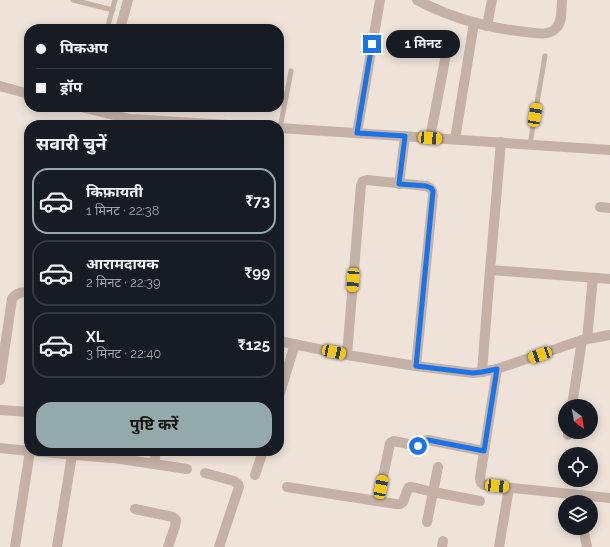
<!DOCTYPE html>
<html lang="hi">
<meta charset="utf-8">
<style>
:root{--surface:#171b24;--page:#20242c;--text:#f1f3f6;--muted:#9ea1a6;--line:#363941;--accent:#93a9aa}
body{margin:0;font-family:Raleway,"Noto Sans Devanagari",sans-serif;background:var(--page);color:var(--text);height:100vh;display:flex;flex-direction:column;font-size:15px;white-space:nowrap}
*{box-sizing:border-box;margin:0}
p{font-size:13px;color:var(--muted)}
.icon{flex:none;width:22px;height:22px;fill:none;stroke:currentColor;stroke-width:2;stroke-linecap:round;stroke-linejoin:round}
.map{position:relative;flex:1;overflow:hidden}
.details{position:absolute;left:24px;top:120px;width:260px;height:336px;display:flex;flex-direction:column;background:var(--surface);border-radius:16px;box-shadow:0 2px 10px #0003}
.details>*{flex:none}
.top-card{position:absolute;left:24px;top:24px;width:260px;height:88px;border-radius:16px;box-shadow:0 2px 10px #0003;display:grid;align-content:center;height:88px;padding:0 12px;background:var(--surface)}
.needle{width:26px;rotate:149deg}
.buttons{position:absolute;left:558px;top:399px;display:grid;gap:8px}
.buttons a{display:grid;place-items:center;width:40px;height:40px;border-radius:50%;background:var(--surface);box-shadow:0 2px 10px #0003;font-size:20px}
.end{position:absolute;width:18px;height:18px;margin:-9px;border:5px solid #1a73e8;background:#fff;box-shadow:0 0 0 2px #fff}
.from{border-radius:50%}
.bubble{position:absolute;height:28px;border-radius:14px;background:var(--surface);box-shadow:0 2px 10px #0003;font-size:13px;font-weight:700;line-height:28px;text-align:center}
.car{position:absolute;width:12px;height:24px;margin:-12px -6px;border-radius:5px;box-shadow:0 0 3px 1px #0007;background:linear-gradient(#f5c518 24%,#345 0 40%,#f5c518 0 76%,#345 0 86%,#f5c518 0)}
.top-card b{display:flex;align-items:center;gap:14px;height:38px;font-size:15px}
.top-card b+b{border-top:1px solid var(--line)}
.top-card i{width:10px;height:10px;background:var(--text)}
ul{padding:0;list-style:none}
li{display:flex;align-items:center;gap:12px;height:66px;margin:0 8px 6px;padding:0 4px;border:2px solid var(--line);border-radius:16px}
li div{flex:1}
li b{display:block;font-size:15px}
li em{font-style:normal;font-weight:700}
li.current{border-color:var(--accent)}
li>.icon{width:36px;height:36px;stroke-width:1.5}
h2{padding:0 12px;font-size:18px;line-height:48px}
.button{display:flex;gap:8px;margin-top:auto;padding:8px 12px}
.button a{flex:1;height:46px;border-radius:16px;background:var(--accent);color:#111;font-size:16px;font-weight:700;line-height:46px;text-align:center}
.map>svg:first-child{display:block}
.lines{fill:none;stroke-linecap:round;stroke-linejoin:round}
.service{stroke:#c5b1a6;stroke-width:5}
.minor{stroke:#c5b1a6;stroke-width:10}
.route{stroke:#1a73e8;stroke-width:5}
</style>
<div class="map">
<svg width="610" height="547" viewBox="0 0 610 547">
<rect width="100%" height="100%" fill="#eee2d9"/>
<g class="lines">
<g class="service">
<path d="M73,0l40,10"/>
<path d="M107,29l8,-29"/>
<path d="M280,128l11,-57"/>
<path d="M530,144l15,-88"/>
</g>
<g class="minor">
<path d="M417,0c34,18 70,28 109,32 9,1 22,4 29,-3 8,-6 6,-20 7,-29"/>
<path d="M487,26l5,-26"/>
<path d="M120,29l8,-29"/>
<path d="M0,86l29,8"/>
<path d="M81,107l49,12 98,6"/>
<path d="M279,128l331,22"/>
<path d="M357,133l23,-133"/>
<path d="M430,138l18,-94"/>
<path d="M455,139l19,-116"/>
<path d="M399,184l6,-48"/>
<path d="M600,207l10,1"/>
<path d="M490,270l120,9"/>
<path d="M587,339l6,-61"/>
<path d="M279,341l68,14 69,11 57,7 9,-1 15,-3 85,-29 28,-5"/>
<path d="M347,355l14,-170 2,-4 4,-1 59,6c5,2 7,4 7,9l-17,171"/>
<path d="M497,369l-17,109c0,4 1,5 4,7l126,13"/>
<path d="M482,372l8,-102 11,-128"/>
<path d="M0,380l12,-81c4,-6 9,-7 17,-7"/>
<path d="M279,396l16,-52"/>
<path d="M572,406l10,-66"/>
<path d="M0,410l29,2"/>
<path d="M568,435v-3"/>
<path d="M0,448l29,3"/>
<path d="M33,451l77,7c5,0 8,-2 8,-7"/>
<path d="M114,458l73,11"/>
<path d="M154,464l2,-13"/>
<path d="M205,473l29,8 4,3 1,3 -20,60"/>
<path d="M255,475l8,-24"/>
<path d="M287,487l109,17h4l3,-2 4,-11 2,-4h3l21,5 47,9"/>
<path d="M378,501l12,-58 4,-2 24,5h3l2,-5 5,-1 56,11"/>
<path d="M135,509l38,8 3,3 -1,6 -7,21"/>
<path d="M427,522l11,-55"/>
<path d="M583,528l4,19"/>
<path d="M15,547l15,-96"/>
<path d="M57,547l15,-92"/>
<path d="M442,547l1,-6"/>
<path d="M499,547l10,-59"/>
</g>
</g>
<g class="lines">
<path class="route" d="M372,44l-15,89 48,3 -6,48 27,2 5,2 2,3 -17,175 57,7 9,-1 15,-3 -13,82 -56,-11 -5,1 -3,5h-2"/>
</g>
</svg>
<div class="buttons">
<a><svg class="needle" viewBox="-14 -14 28 28"><path d="M0-13l5 13h-10z" fill="#e53935"/><path d="M0 13l5-13h-10z" fill="#9ea1a6"/></svg></a>
<a><svg class="icon" aria-label="locate" viewBox="0 0 24 24"><circle cx="12" cy="12" r="6"/><path d="M12 2v4M12 18v4M2 12h4M18 12h4"/></svg></a>
<a><svg class="icon" aria-label="layers" viewBox="0 0 24 24"><path d="M12 4l9 5-9 5-9-5zM3 14l9 5 9-5"/></svg></a>
</div>
<i class="end from" style="left:418px;top:446px"></i>
<i class="end" style="left:372px;top:44px"></i>
<div class="bubble" style="left:386px;top:30px;width:74px">1 मिनट</div>
<i class="car" style="left:535px;top:115px;rotate:10deg"></i>
<i class="car" style="left:430px;top:138px;rotate:94deg"></i>
<i class="car" style="left:353px;top:280px;rotate:184deg"></i>
<i class="car" style="left:334px;top:352px;rotate:102deg"></i>
<i class="car" style="left:540px;top:355px;rotate:251deg"></i>
<i class="car" style="left:497px;top:486px;rotate:96deg"></i>
<i class="car" style="left:381px;top:487px;rotate:11deg"></i>
<div class="top-card">
<b><i class="from"></i>पिकअप</b>
<b><i></i>ड्रॉप</b>
</div>
<section class="details">
<h2>सवारी चुनें</h2>
<ul>
<li class="current"><svg class="icon" aria-label="car" viewBox="0 0 24 24"><path d="M5 17H2v-5l4-1 3-4h7l3 4 3 1v5h-3M9 17h6M6 11h13"/><circle cx="7" cy="17" r="2"/><circle cx="17" cy="17" r="2"/></svg><div><b>किफ़ायती</b><p>1 मिनट · 22:38</p></div><em>₹73</em></li>
<li><svg class="icon" aria-label="car" viewBox="0 0 24 24"><path d="M5 17H2v-5l4-1 3-4h7l3 4 3 1v5h-3M9 17h6M6 11h13"/><circle cx="7" cy="17" r="2"/><circle cx="17" cy="17" r="2"/></svg><div><b>आरामदायक</b><p>2 मिनट · 22:39</p></div><em>₹99</em></li>
<li><svg class="icon" aria-label="car" viewBox="0 0 24 24"><path d="M5 17H2v-5l4-1 3-4h7l3 4 3 1v5h-3M9 17h6M6 11h13"/><circle cx="7" cy="17" r="2"/><circle cx="17" cy="17" r="2"/></svg><div><b>XL</b><p>3 मिनट · 22:40</p></div><em>₹125</em></li>
</ul>
<div class="button"><a>पुष्टि करें</a></div>
</section>
</div>
